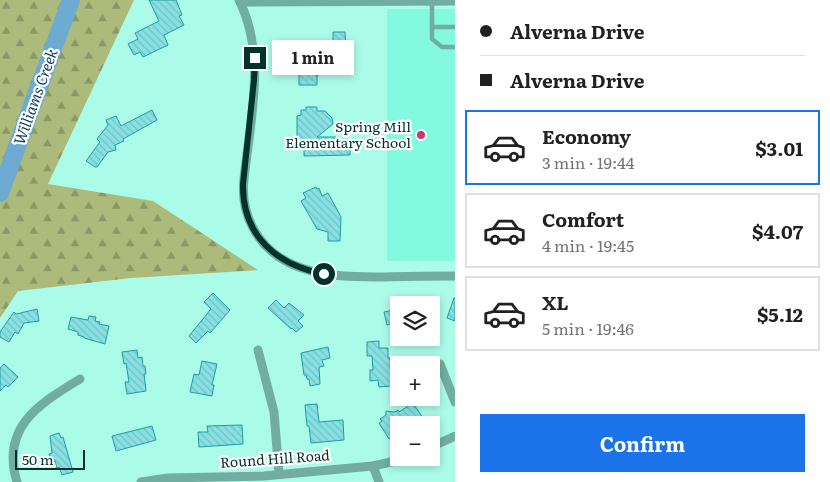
<!DOCTYPE html>
<meta charset="utf-8">
<style>
:root{--surface:#fff;--page:#f6f6f6;--text:#202124;--muted:#757577;--line:#e0e0e0;--accent:#1a73e8}
body{margin:0;font-family:Literata,serif;background:var(--page);color:var(--text);height:100vh;display:flex;flex-direction:column;font-size:19px;white-space:nowrap}
*{box-sizing:border-box;margin:0}
p{font-size:16px;color:var(--muted)}
.icon{flex:none;width:28px;height:28px;fill:none;stroke:currentColor;stroke-width:2;stroke-linecap:round;stroke-linejoin:round}
.map{position:relative;flex:1;overflow:hidden}
.side{display:flex;flex-direction:column;background:var(--surface);width:375px}
.side>*{flex:none}
.guide{display:grid;align-content:center;height:110px;padding:0 25px;background:var(--surface)}
.controls{position:absolute;left:390px;top:296px;display:grid;gap:10px}
.controls a{display:grid;place-items:center;width:50px;height:50px;border-radius:0px;background:var(--surface);box-shadow:0 2px 8px #0003;font-size:25px}
.scale{position:absolute;left:15px;bottom:12px;width:70px;box-sizing:border-box;padding-left:5px;border:2px solid #01332b;border-top:0;font-size:14px;line-height:18px;white-space:nowrap;color:#01332b;-webkit-text-stroke:4px #fff;paint-order:stroke}
.end{position:absolute;width:22px;height:22px;margin:-11px;border:6px solid #01332b;background:#fff;box-shadow:0 0 0 2px #fff}
.from{border-radius:50%}
.bubble{position:absolute;height:35px;border-radius:0px;background:var(--surface);box-shadow:0 2px 8px #0003;font-size:16px;font-weight:700;line-height:35px;text-align:center}
.guide b{display:flex;align-items:center;gap:18px;height:48px;font-size:19px}
.guide b+b{border-top:1px solid var(--line)}
.guide i{width:12px;height:12px;background:var(--text)}
ul{padding:0;list-style:none}
li{display:flex;align-items:center;gap:15px;height:75px;margin:0 10px 8px;padding:0 15px;border:2px solid var(--line);border-radius:0px}
li div{flex:1}
li b{display:block;font-size:19px}
li em{font-style:normal;font-weight:700}
li.current{border-color:var(--accent)}
li>.icon{width:45px;height:45px;stroke-width:1.5}
.action{display:flex;gap:10px;margin-top:auto;padding:10px 25px}
.action a{flex:1;height:58px;border-radius:0px;background:var(--accent);color:#fff;font-size:20px;font-weight:700;line-height:58px;text-align:center}
main{display:flex;flex:1;min-height:0}
.map>svg:first-child{display:block}
.built{fill:#83f9e0}
.forest{fill:url(#forest-firs)}
.lines{fill:none;stroke-linecap:round;stroke-linejoin:round}
.river{stroke:#6eabd2;stroke-width:18}
.building{fill:url(#building-back-hatch);stroke:#1b9da2}
.service{stroke:#71ada0;stroke-width:4.5}
.minor{stroke:#71ada0;stroke-width:9}
.route{stroke:#01332b;stroke-width:6}
.poi-dot{fill:#c43a75;stroke:#fff;stroke-width:2}
.labels{text-anchor:middle;stroke-width:4.5;stroke-linejoin:round;paint-order:stroke}
.poi-label{font-size:14px;fill:#01332b;stroke:#fff;text-anchor:end}
.street-label{font-size:14px;fill:#01332b;stroke:#fff}
.water-label{font-size:15px;font-style:italic;fill:#0a3c58;stroke:#fff}
</style>
<main>
<div class="map">
<svg width="455" height="482" viewBox="0 0 455 482">
<defs>
<pattern id="forest-firs" width="22" height="20" patternUnits="userSpaceOnUse" patternTransform="scale(1.25)"><rect width="22" height="20" fill="#acba7b"/><path d="M5 1l3.5 6h-7zM16 11l3.5 6h-7z" fill="#8a9865"/></pattern>
<pattern id="building-back-hatch" width="6" height="6" patternUnits="userSpaceOnUse" patternTransform="scale(1.25)"><rect width="6" height="6" fill="#88e0e3"/><path d="M-1 5l2 2M0 0l6 6M5-1l2 2" fill="none" stroke="#74c1c3"/></pattern>
</defs>
<rect width="100%" height="100%" fill="#abfbe9"/>
<rect class="built" x="387" y="9" width="68" height="252"/>
<path class="forest" d="M0,0h134l-86,184 105,17 105,69 -127,8 -113,13 -18,27z"/>
<g class="lines">
<path class="river" d="M0,193l71,-193"/>
</g>
<g class="building">
<path d="M149,0h27l6,15 -3,1 5,9 -20,10 4,10 -25,12 -3,-5 -6,3 -6,-11 10,-5 -3,-6 24,-12z"/>
<path d="M333,32h12l1,16h-8v13l-19,1v13h-2v10h-18v-12h-4l-1,-18h6v-10h18v-3h15z"/>
<path d="M306,107h11v4h8l7,7 1,6 -16,13h19l1,7 13,-1v12l-46,1v-9h-3v-3h-4v-28l4,-1v-5h5z"/>
<path d="M152,110l5,10 -34,19 1,2 -9,4 1,5 -8,2 -11,15h-2l-9,-6 14,-19 -3,-3 11,-14 -2,-5 10,-4 5,10z"/>
<path d="M316,187l1,2 2,-1 3,8 6,-3 13,24 -1,24h-12v-9l-11,-3 -16,-28 5,-3 -3,-5z"/>
<path d="M213,293l17,17 -20,23 -2,-2 -12,12 -7,-7 22,-27 -7,-7z"/>
<path d="M454,298h1v23l-8,-3z"/>
<path d="M276,300l8,8 5,-5 15,12 -6,6 5,5 -7,6 -4,-4 -1,1 -23,-21z"/>
<path d="M37,309l2,12 -15,2 -6,11 -3,-2 -6,10 -9,-5v-5l14,-20 2,2z"/>
<path d="M399,309v13l-12,3 -3,-13z"/>
<path d="M89,316l7,1 -1,4 5,1 -1,2 10,2 -4,18 -21,-6v-1l-6,-2v-3l-10,-3 3,-12 17,3z"/>
<path d="M379,341v7h9v10h2l1,28 -12,1 -1,-7 -8,1v-11h3l-1,-14h-5v-14z"/>
<path d="M328,347l2,11 -8,2 2,6 -5,1 1,17 -10,2 -1,-7h-2l-1,-4h-2l-3,-22z"/>
<path d="M137,350l1,8 4,-1 1,9h2l1,8h-2l2,17 -19,3 -2,-12h4l-3,-19 -2,1 -2,-12z"/>
<path d="M202,361l15,3 -5,21h2l-2,11 -22,-4 4,-18 5,1z"/>
<path d="M4,364l14,13 -10,10 -2,-2 -6,6v-23z"/>
<path d="M413,403l10,15 -11,7h-13v8l-10,6 -10,-16 3,-2 -2,-2 6,-4v-4l9,1 3,-2 1,2z"/>
<path d="M317,404l2,18 24,-2 1,20 -33,3 -2,-17h-2l-2,-21z"/>
<path d="M242,425l1,19 -44,3 -1,-15h10l-1,-6z"/>
<path d="M152,426l4,14 -40,11 -4,-15z"/>
<path d="M59,433l2,5 2,-1 10,35 -11,3 -3,-8 -2,1 -2,-7 -3,1 -3,-8 3,-1 -2,-17z"/>
</g>
<g class="lines">
<g class="service">
<path d="M432,1v38l10,8h13"/>
<path d="M432,27h23"/>
</g>
<g class="minor">
<path d="M239,0c28,56 11,120 5,179 -2,17 1,34 9,49 26,49 84,49 133,49 23,-1 46,-1 69,-1"/>
<path d="M241,2l214,-1"/>
<path d="M258,350l16,62 5,62"/>
<path d="M440,364l15,38"/>
<path d="M431,447l24,-11"/>
<path d="M373,466l6,16"/>
<path d="M17,482c-17,-56 24,-79 63,-103"/>
<path d="M141,482l27,-4 96,-2 109,-10 36,-8"/>
</g>
</g>
<g class="lines">
<path class="route" d="M255,58l-1,22 -11,104c-1,51 33,81 81,90"/>
</g>
<circle class="poi-dot" cx="421" cy="135" r="5"/>
<g class="labels">
<g class="poi-label">
<text x="411" y="132">Spring Mill<tspan x="411" dy="16">Elementary School</tspan></text>
</g>
<g class="street-label">
<text transform="translate(275 459) rotate(-4)" y="5">Round Hill Road</text>
</g>
<g class="water-label">
<text transform="translate(36 97) rotate(-70)" y="5">Williams Creek</text>
</g>
</g>
</svg>
<div class="controls">
<a><svg class="icon" aria-label="layers" viewBox="0 0 24 24"><path d="M12 4l9 5-9 5-9-5zM3 14l9 5 9-5"/></svg></a>
<a>+</a>
<a>−</a>
</div>
<div class="scale">50 m</div>
<i class="end from" style="left:324px;top:274px"></i>
<i class="end" style="left:255px;top:58px"></i>
<div class="bubble" style="left:272px;top:40px;width:82px">1 min</div>
</div>
<section class="side">
<div class="guide">
<b><i class="from"></i>Alverna Drive</b>
<b><i></i>Alverna Drive</b>
</div>
<ul>
<li class="current"><svg class="icon" aria-label="car" viewBox="0 0 24 24"><path d="M5 17H2v-5l4-1 3-4h7l3 4 3 1v5h-3M9 17h6M6 11h13"/><circle cx="7" cy="17" r="2"/><circle cx="17" cy="17" r="2"/></svg><div><b>Economy</b><p>3 min · 19:44</p></div><em>$3.01</em></li>
<li><svg class="icon" aria-label="car" viewBox="0 0 24 24"><path d="M5 17H2v-5l4-1 3-4h7l3 4 3 1v5h-3M9 17h6M6 11h13"/><circle cx="7" cy="17" r="2"/><circle cx="17" cy="17" r="2"/></svg><div><b>Comfort</b><p>4 min · 19:45</p></div><em>$4.07</em></li>
<li><svg class="icon" aria-label="car" viewBox="0 0 24 24"><path d="M5 17H2v-5l4-1 3-4h7l3 4 3 1v5h-3M9 17h6M6 11h13"/><circle cx="7" cy="17" r="2"/><circle cx="17" cy="17" r="2"/></svg><div><b>XL</b><p>5 min · 19:46</p></div><em>$5.12</em></li>
</ul>
<div class="action"><a>Confirm</a></div>
</section>
</main>
